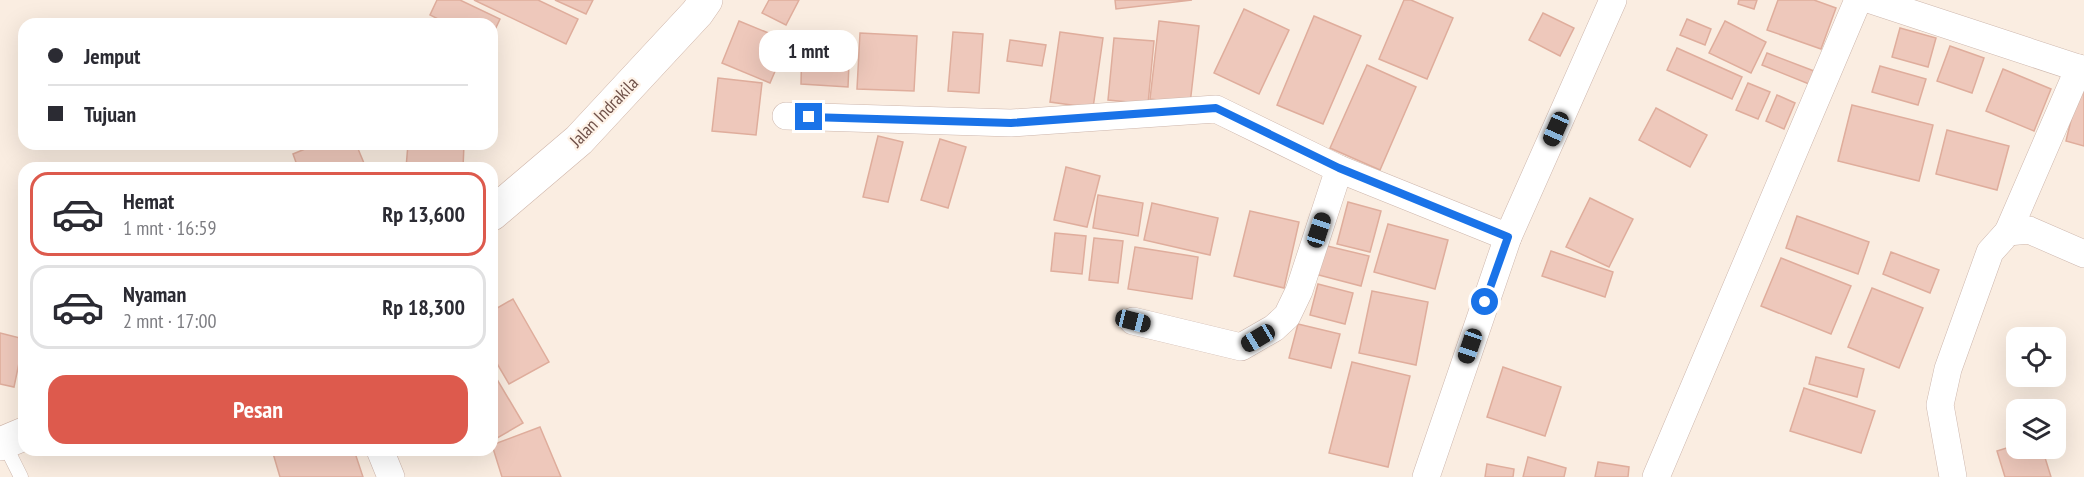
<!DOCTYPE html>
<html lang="id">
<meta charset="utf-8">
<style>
:root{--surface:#fff;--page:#f7f7f7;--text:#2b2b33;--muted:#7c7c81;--line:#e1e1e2;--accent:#dd5a4d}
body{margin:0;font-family:"PT Sans Narrow",sans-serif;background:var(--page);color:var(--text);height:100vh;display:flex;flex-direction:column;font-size:22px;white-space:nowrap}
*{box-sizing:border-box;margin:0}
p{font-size:20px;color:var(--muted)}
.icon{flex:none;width:33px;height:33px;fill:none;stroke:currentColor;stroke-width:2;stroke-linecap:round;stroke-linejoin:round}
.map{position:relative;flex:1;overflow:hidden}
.side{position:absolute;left:18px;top:162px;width:480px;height:294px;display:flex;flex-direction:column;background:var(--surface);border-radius:18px;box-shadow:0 6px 24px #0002}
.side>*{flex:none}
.banner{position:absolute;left:18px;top:18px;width:480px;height:132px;border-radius:18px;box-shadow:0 6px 24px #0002;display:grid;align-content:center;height:132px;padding:0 30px;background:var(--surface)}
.controls{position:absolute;left:2006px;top:327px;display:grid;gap:12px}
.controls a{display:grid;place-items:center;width:60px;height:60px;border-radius:12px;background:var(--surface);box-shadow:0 6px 24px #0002;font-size:30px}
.end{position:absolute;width:27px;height:27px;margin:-14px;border:8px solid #1a73e8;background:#fff;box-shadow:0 0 0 3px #fff}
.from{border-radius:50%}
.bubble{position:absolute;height:42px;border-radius:18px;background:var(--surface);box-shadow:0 6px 24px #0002;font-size:20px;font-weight:600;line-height:42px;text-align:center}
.car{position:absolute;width:18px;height:36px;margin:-18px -9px;border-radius:8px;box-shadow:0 0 4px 2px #0007;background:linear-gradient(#222 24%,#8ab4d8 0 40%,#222 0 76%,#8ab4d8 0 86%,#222 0)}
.banner b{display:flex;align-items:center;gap:21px;height:57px;font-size:22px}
.banner b+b{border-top:2px solid var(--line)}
.banner i{width:15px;height:15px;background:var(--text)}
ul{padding:10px 0 0;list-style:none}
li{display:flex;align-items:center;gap:18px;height:84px;margin:0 12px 9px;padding:0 18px;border:3px solid var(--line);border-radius:18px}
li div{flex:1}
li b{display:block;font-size:22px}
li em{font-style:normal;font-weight:600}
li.on{border-color:var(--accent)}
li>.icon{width:54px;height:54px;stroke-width:1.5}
.cta{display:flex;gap:12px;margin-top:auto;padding:12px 30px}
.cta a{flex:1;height:69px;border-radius:18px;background:var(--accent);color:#fff;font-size:24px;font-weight:600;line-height:69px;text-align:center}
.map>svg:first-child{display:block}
.building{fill:#eec8bb;stroke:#dfad9c;stroke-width:1.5}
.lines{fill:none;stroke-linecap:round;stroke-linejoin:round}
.lane-casing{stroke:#cdb6ac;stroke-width:15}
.street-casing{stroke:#cdb6ac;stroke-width:28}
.secondary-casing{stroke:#cfb5a9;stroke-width:34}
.lane{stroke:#fff;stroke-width:14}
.street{stroke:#fff;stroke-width:27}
.secondary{stroke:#fff;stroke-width:33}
.route{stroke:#1a73e8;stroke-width:8}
.labels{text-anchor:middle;stroke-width:4.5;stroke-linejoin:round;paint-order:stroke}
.street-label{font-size:18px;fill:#70524a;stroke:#fef2e7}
</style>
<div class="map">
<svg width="2084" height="477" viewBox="0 0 2084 477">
<rect width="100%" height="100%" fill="#faede1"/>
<g class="building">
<path d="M437,0h23l40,19 -8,17v-12h-44l-18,-9z"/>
<path d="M474,0h64l40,19 -12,25z"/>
<path d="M555,0h38l-7,14z"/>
<path d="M769,0h30l-13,25 -24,-12z"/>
<path d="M1115,0h77l-76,9z"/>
<path d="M1404,0h7l42,18 -26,61 -48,-20z"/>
<path d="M1739,0h18l-3,9 -16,-5z"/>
<path d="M1778,0h36l22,8 -15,41 -54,-19z"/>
<path d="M1244,9l45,21 -30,64 -45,-21z"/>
<path d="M1543,13l31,15 -14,28 -31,-16z"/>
<path d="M1314,16l47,20 -38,88 -46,-19z"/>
<path d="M1687,19l24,10 -6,16 -25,-10z"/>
<path d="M739,21l49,20 -18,42 -48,-20z"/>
<path d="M1159,21l40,5 -9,78 -40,-5z"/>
<path d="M1725,21l41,21 -15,31 -42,-20z"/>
<path d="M1900,28l36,10 -8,29 -36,-10z"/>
<path d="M953,32l30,2 -4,59 -31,-2z"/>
<path d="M1060,32l43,6 -10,70 -43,-6z"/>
<path d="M860,33l57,3 -3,55 -57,-2z"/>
<path d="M802,36l48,3 -2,48 -47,-3z"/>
<path d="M1114,38l40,3 -6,63 -40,-4z"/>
<path d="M1010,40l36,5 -4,21 -35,-5z"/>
<path d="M1950,46l34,12 -12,35 -35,-12z"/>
<path d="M1677,48l65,29 -10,22 -65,-29z"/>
<path d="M1767,53l47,18 -5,13 -47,-19z"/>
<path d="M1367,65l49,22 -36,83 -50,-22z"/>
<path d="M1880,66l46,13 -8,26 -46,-13z"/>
<path d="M2003,69l48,20 -17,42 -48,-20z"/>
<path d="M718,78l44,5 -6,52 -44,-4z"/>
<path d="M1748,83l22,9 -12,27 -22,-9z"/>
<path d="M2080,83l4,1v62l-18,-5z"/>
<path d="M1777,95l18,8 -11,26 -18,-8z"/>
<path d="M1852,105l81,20 -14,56 -81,-20z"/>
<path d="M1656,108l51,27 -17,32 -51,-27z"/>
<path d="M1947,130l62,16 -12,44 -61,-16z"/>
<path d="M878,136l25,6 -15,60 -25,-5z"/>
<path d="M940,139l26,8 -18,61 -27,-8z"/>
<path d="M317,144h39l10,24h-68l-5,-14z"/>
<path d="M408,144h56l-1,24h-57z"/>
<path d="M1066,167l34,9 -13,51 -33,-7z"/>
<path d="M1098,195l45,8 -5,33 -45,-8z"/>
<path d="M1590,198l43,21 -24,48 -43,-20z"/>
<path d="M1348,202l33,9 -11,41 -33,-8z"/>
<path d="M1152,203l66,15 -8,37 -66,-15z"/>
<path d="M1250,211l49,11 -15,66 -50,-12z"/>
<path d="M1797,216l72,26 -11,32 -72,-26z"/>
<path d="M1388,224l60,16 -13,49 -61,-17z"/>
<path d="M1055,233l31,3 -4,38 -31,-3z"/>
<path d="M1094,238l29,3 -5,42 -29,-3z"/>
<path d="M1319,244l50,12 -8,30 -50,-13z"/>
<path d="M1135,247l63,10 -6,42 -64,-10z"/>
<path d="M1551,251l62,21 -8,25 -63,-21z"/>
<path d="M1891,252l48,18 -9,23 -47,-19z"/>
<path d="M1781,258l70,28 -20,48 -70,-28z"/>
<path d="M1318,284l35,9 -8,31 -35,-9z"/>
<path d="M1872,288l51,20 -24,60 -51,-21z"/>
<path d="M1372,291l56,11 -12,63 -57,-12z"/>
<path d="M513,299l36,63 -40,22 -17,-29v-44z"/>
<path d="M1298,324l42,10 -9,34 -42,-10z"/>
<path d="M0,333l24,6 -10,48 -14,-3z"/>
<path d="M1816,357l48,12 -7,28 -48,-13z"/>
<path d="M1352,362l58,14 -22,91 -59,-14z"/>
<path d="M1503,367l58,20 -16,49 -58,-19z"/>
<path d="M492,371l31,52 -31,18z"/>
<path d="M1804,388l71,23 -14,42 -71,-22z"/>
<path d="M540,427l21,50h-59l-10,-32z"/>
<path d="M2016,445v3h26l9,29h-46l-8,-26z"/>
<path d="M272,450h82l9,27h-83z"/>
<path d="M1528,457l38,11 -2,9h-41z"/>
<path d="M1598,462l31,5 -1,10h-33z"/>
<path d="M1487,464l27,5 -1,8h-28z"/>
</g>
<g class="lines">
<g class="lane-casing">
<path id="lane" d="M4,443l17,34"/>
</g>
<g class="street-casing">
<g id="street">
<path d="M1871,0l213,70"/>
<path d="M786,116l225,7 205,-14 123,60 169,68 -82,240"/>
<path d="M2008,232l71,-164"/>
<path d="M1508,237l105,-237"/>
<path d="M1133,321l108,26 33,-19 13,-12 12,-25 40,-122"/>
<path d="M380,450l11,27"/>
<path d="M1656,477l202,-477"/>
<path d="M1953,477l-13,-72 8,-36 42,-117 18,-20 21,-2 55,24"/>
</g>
</g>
<g class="secondary-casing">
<g id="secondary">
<path d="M492,214l87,-74 118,-127 9,-13"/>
<path d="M0,444l24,-10"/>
</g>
</g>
<use href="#lane" class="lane"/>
<use href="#street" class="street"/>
<use href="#secondary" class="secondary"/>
</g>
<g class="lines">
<path class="route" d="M809,117l202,6 205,-15 123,60 169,69 -23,65"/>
</g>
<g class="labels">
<g class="street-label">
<text transform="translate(604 112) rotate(-46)" y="6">Jalan Indrakila</text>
</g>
</g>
</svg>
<div class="controls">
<a><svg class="icon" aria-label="locate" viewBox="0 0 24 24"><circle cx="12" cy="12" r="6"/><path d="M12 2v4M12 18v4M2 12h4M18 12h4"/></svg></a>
<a><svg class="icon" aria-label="layers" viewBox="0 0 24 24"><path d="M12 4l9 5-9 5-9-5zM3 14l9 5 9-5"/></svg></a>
</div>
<i class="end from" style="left:1485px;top:302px"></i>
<i class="end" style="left:809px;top:117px"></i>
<div class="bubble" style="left:759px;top:30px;width:99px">1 mnt</div>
<i class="car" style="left:1556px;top:129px;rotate:204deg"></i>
<i class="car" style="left:1319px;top:230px;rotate:18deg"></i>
<i class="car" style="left:1133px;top:321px;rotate:104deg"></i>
<i class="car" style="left:1258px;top:338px;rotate:239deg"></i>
<i class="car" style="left:1470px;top:346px;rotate:199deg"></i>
<div class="banner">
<b><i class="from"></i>Jemput</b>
<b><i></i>Tujuan</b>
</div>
<section class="side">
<ul>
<li class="on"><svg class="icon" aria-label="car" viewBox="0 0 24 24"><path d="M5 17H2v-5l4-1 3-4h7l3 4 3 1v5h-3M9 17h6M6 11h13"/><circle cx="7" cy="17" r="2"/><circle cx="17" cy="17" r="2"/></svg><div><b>Hemat</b><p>1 mnt · 16:59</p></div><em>Rp 13,600</em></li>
<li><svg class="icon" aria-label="car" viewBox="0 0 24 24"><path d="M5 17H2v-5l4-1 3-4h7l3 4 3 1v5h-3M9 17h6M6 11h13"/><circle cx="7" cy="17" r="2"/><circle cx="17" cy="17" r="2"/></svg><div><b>Nyaman</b><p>2 mnt · 17:00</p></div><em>Rp 18,300</em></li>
</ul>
<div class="cta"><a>Pesan</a></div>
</section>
</div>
